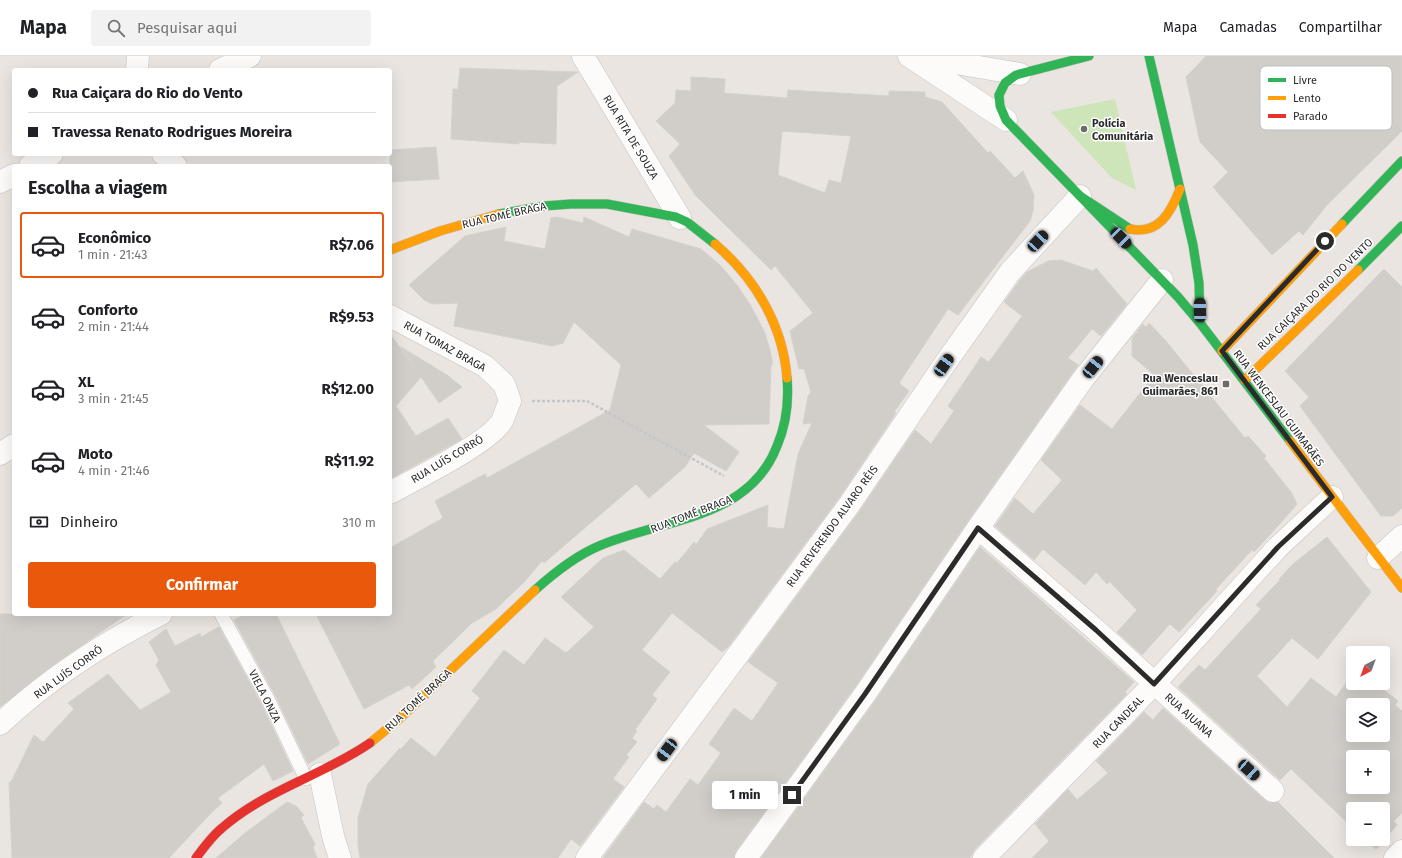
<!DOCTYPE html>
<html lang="pt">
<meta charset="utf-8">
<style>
:root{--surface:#fff;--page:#f2f2f2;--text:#202124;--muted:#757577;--line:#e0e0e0;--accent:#ea580c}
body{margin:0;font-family:"Fira Sans",sans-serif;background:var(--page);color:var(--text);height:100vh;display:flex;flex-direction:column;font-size:15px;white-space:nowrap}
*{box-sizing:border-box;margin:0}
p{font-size:13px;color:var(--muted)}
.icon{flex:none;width:22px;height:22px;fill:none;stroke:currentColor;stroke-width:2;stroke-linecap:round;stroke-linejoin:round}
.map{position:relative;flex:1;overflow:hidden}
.sheet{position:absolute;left:12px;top:108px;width:380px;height:452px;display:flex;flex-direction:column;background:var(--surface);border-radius:4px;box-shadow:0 4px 16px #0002}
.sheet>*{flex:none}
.guide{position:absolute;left:12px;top:12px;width:380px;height:88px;border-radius:4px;box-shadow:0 4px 16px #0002;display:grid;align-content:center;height:88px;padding:0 16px;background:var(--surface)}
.needle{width:26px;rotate:221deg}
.tools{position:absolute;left:1346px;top:590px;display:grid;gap:8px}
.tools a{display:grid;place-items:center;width:44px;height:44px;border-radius:4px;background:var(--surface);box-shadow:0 4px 16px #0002;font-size:20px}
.end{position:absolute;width:18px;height:18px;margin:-9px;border:5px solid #2b2b2b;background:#fff;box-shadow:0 0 0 2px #fff}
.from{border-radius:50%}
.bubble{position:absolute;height:28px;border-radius:4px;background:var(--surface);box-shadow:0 4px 16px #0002;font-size:13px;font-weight:700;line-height:28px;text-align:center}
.car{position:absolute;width:12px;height:24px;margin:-12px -6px;border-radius:5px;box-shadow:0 0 3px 1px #0007;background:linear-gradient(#222 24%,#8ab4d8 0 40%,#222 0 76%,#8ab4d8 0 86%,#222 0)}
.guide b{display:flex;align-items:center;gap:14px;height:38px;font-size:15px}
.guide b+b{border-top:1px solid var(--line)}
.guide i{width:10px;height:10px;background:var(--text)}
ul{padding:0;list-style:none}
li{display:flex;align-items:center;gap:12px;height:66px;margin:0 8px 6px;padding:0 8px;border:2px solid transparent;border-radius:4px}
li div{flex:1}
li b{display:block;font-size:15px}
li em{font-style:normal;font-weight:700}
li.on{border-color:var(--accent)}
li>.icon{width:36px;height:36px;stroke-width:1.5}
h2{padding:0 16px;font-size:18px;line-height:48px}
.pay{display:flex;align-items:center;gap:10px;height:44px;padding:0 16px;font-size:15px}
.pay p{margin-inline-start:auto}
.action{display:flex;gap:8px;margin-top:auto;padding:8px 16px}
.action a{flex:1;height:46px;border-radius:4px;background:var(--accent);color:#fff;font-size:16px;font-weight:700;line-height:46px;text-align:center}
header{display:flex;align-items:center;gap:24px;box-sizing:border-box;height:56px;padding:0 20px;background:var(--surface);border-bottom:1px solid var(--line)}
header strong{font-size:19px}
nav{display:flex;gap:22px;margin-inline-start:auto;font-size:14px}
.search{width:280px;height:36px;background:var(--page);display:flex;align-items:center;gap:10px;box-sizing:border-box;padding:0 14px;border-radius:4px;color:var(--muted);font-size:15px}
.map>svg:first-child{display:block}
.green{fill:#cee4b9}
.building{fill:#d1ceca;stroke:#d5d1cd;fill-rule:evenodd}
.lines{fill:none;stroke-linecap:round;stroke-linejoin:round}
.lane-casing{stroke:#c3c2c2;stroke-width:14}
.street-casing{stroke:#c3c2c2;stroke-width:23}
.fast-casing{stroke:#c3c2c2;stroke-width:10}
.slow-casing{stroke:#c3c2c2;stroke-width:10}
.jam-casing{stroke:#c3c2c2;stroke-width:10}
.path{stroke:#c6c6c6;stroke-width:2.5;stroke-dasharray:3 2;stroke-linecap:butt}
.lane{stroke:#fcfbfa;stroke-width:13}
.street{stroke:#fcfbfa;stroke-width:22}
.fast{stroke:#30b455;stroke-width:9}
.slow{stroke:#ff9f0a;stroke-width:9}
.jam{stroke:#e5322d;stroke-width:9}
.route{stroke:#2b2b2b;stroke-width:5}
.poi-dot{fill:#6e6c6a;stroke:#fff;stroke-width:1.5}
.labels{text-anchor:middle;stroke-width:3;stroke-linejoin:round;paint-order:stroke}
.poi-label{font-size:11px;font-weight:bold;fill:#2b2b2b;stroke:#fff;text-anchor:start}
.street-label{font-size:11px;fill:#2b2b2b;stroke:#fff}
.key{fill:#fff;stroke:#bfbfbf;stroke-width:1}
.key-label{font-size:11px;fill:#2b2b2b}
</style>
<header>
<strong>Mapa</strong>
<div class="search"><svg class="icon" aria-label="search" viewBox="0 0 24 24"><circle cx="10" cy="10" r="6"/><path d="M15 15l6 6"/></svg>Pesquisar aqui</div>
<nav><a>Mapa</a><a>Camadas</a><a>Compartilhar</a></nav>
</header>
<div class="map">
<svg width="1402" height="802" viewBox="0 0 1402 802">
<rect width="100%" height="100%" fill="#eae5e0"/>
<path class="green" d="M1115,43l21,91 -24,-12 -61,-66z"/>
<g class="building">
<path d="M1206,0h196v75l-75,74 -24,30 -4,-4 -27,24 -59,-68 15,-15 -28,-30 -14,-65z"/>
<path d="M460,12l118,4 -21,14 -1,58 -37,-2v2l-68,-5 2,-50h5z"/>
<path d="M691,21l34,2 -1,14 63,5 1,-8 101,6v-5l36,1v5l17,5 46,51 2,-2 25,27 8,-7 11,24 -1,16 -3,10 -72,94 -10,-6 -49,74 10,8 -15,21 2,1 -57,85 -111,149 -6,5 -50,-39 -30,37 28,22 -18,23 5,4 -22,31 2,1 -5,7 5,4 -11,13 3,2 -16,22 11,8 -44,59 -9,-7 -13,19h-198l-2,-13v-27l10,-34 32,-36 1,1 10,-11 24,19 45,-59 -8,-7 32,-41 20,15 21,-27 21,15 28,-26 -33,-30 42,-39 21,-8 36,29 15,-17 2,1 17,-21 2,3 11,-16 61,-24 -1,22 17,2 14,-75 14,-31 -9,1 5,-28 3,-4 -7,-23h-5l-9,-38 23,-18 -38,-47 -4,4 -75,-74 -27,-40 11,-12 -24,-23 19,-18 1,-13 15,1zM782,75l69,5 -10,47 -12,-3 -4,13 -47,-18z"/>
<path d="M436,91l3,32 -49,3v-32z"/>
<path d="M557,161l26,6 1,-6 45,20 3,-8 69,20 19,16 17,20 14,21 14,27 5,17 3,15 -2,-1 -2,60 -65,1 35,27 -13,19 -32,-18 -9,14 -36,31 -13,-14 -92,79 -2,-2 -18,21 -28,27 -24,14 -39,38 3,6 -24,22 -3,-4 -45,24 -48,-95h74v-66l53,-30 -8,-17 50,-27 2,4 123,-68 11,-45 -47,-43 -11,21 -11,3 -98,-20 4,-23 -26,1 -8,-4 -15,-15 56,-49 41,-9 -2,14 41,8 6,-31z"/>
<path d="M1061,204l32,11 3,-3 31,36 -26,32 -9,-7 -24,29 10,7 -110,156 -113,166 -119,164 -2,7h-131l41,-56 10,7 3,-4 9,7 24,-33 8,6 23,-32 -12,-9 25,-36 18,13 26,-38 -30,-21 111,-150 56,-82 16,14 23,-33 -6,-5 33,-49 8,5 33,-46 -18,-14 16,-22 7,-8 21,-11z"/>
<path d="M1384,213l18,18v221l-9,8h-12l-81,-110 9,-9 -24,-26z"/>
<path d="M1149,267l16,17 80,98 3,-2 18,20 -2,2 27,34 6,12 -19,22 -24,26 -2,-2 -36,39 1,2 -38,41 -9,-8 -28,31 -25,-23 20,-22 -27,-28 -3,2 -11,-12 -11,13 -42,-36 -9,11 -39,-34 20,-28 18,16 29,-34 -21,-20 39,-55 32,24 42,-54 -22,-19v-18l11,-14 3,3z"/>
<path d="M390,278l25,34 -14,-21 46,28 15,12 -23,16 -18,-26 -25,29 20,30 32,-18 14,21 -72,40z"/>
<path d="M1327,481l44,55 -53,67 -26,-21 -35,38 30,31 24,-29 25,19 10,-14h29l23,18 -3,4 7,6v102l-8,8 3,4 -21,24 -11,-10h18v-30h-30v19l-62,-59 -11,11 -102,-93 21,-22 6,5 56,-61 -5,-4 24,-25 -1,-1 14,-15zM1353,649h30v30h-30zM1353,701h30v30h-30z"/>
<path d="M980,491l154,135 -9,10 2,2 -152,155 -5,9h-209l114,-157z"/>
<path d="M0,558h127l-78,54 -49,39z"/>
<path d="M246,558h30l64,130 -32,20 -32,-67 -42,-77z"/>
<path d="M219,571l43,78 31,66 -20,10 -9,-17 -46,34 4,5 -12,11 -41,44h-157l-3,-75 3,-3 22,-45 9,7 31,-33 -6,-6 40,-29 32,36 31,-18 -15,-27 3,-5 -10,-18 17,-13 9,17 25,-13 1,4z"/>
<path d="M1163,652l102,92 6,3 7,-1 56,56h-302l17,-17 -14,-17 33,-35 9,11 31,-27 -12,-12 48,-49 9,8z"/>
<path d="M287,746l9,4 8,9 -3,3 14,26 -2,3 4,11h-101l29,-25z"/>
</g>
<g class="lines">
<g class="lane-casing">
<path id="lane" d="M221,558l48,87 37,78"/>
</g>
<g class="street-casing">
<g id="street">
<path d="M583,0l97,162"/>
<path d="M909,0l97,64"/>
<path d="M914,0l106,18"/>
<path d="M137,14l1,-14"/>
<path d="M220,14l30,-14"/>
<path d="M163,98l13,12"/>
<path d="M30,110l22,-12"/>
<path d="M0,126l14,-7"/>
<path d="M390,260l95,50 19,18 6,17c-3,6 -5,14 -8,20 -13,22 -87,58 -112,72"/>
<path d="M0,398l14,-9"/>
<path d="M978,472l118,102 177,161"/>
<path d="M1378,502l24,-22"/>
<path d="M0,668c47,-44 103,-81 161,-110"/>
<path d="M320,718l13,62 7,22"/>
<path d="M587,802l262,-353 95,-140 66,-93 70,-76"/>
<path d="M746,802l119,-164 113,-166 105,-149 79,-99"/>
<path d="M984,802l170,-174 124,-137 54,-50"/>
<path d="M1395,802l7,-7"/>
</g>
</g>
<g class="fast-casing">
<g id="fast">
<path d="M1089,0l-73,19 -11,8 -6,12 1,11 6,14 74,76 50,33"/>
<path d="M1149,0l44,189 6,38 1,40"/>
<path d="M1080,140l98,101 22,26 90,118"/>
<path d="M499,158l45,-8 27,-2h36l69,13 11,5 28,22"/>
<path d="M1342,168l60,-63"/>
<path d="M1358,214l44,-44"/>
<path d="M535,534c19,-17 40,-34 64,-44 63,-27 150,-26 178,-100 9,-21 12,-45 10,-68"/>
</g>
</g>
<g class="slow-casing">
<g id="slow">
<path d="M1130,173c29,6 41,-17 50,-40"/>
<path d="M715,188c40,34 68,81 72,134"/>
<path d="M390,194l50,-19 59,-17"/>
<path d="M1222,295l120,-127"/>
<path d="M1245,324l113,-110"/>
<path d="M1290,385l112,147"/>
<path d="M370,687l28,-23 137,-130"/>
</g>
</g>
<g class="jam-casing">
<path id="jam" d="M196,802c8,-11 16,-22 26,-30 43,-38 102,-53 148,-85"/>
</g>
<path class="path" d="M532,345h55l137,75"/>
<use href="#lane" class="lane"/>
<use href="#street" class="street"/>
<use href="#fast" class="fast"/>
<use href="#slow" class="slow"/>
<use href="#jam" class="jam"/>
</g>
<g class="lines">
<path class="route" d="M792,739l73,-101 113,-166 118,102 58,54 124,-137 54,-50 -110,-146 103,-110"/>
</g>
<g class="poi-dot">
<circle cx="1084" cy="73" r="4"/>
<rect x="1222" y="324" width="8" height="8" rx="2"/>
</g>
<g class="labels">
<g class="poi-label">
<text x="1092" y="71">Polícia<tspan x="1092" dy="13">Comunitária</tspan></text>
<text x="1218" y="326" text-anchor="end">Rua Wenceslau<tspan x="1218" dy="13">Guimarães, 861</tspan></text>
</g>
<g class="street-label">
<text transform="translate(631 81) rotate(59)" y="4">RUA RITA DE SOUZA</text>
<text transform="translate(504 159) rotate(-13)" y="4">RUA TOMÉ BRAGA</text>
<text transform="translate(1315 238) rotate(-44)" y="4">RUA CAIÇARA DO RIO DO VENTO</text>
<text transform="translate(445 290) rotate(29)" y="4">RUA TOMAZ BRAGA</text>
<text transform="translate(1279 352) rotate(53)" y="4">RUA WENCESLAU GUIMARÃES</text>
<text transform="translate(447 403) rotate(-31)" y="4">RUA LUÍS CORRÓ</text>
<text transform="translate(691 458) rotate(-21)" y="4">RUA TOMÉ BRAGA</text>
<text transform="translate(832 470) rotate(-54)" y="4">RUA REVERENDO ALVARO RÉIS</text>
<text transform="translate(68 616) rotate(-36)" y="4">RUA LUÍS CORRÓ</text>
<text transform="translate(265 640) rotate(63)" y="4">VIELA ONZA</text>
<text transform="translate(418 644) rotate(-43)" y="4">RUA TOMÉ BRAGA</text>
<text transform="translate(1189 659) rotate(42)" y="4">RUA AJUANA</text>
<text transform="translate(1118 666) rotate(-46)" y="4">RUA CANDEAL</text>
</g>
</g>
<rect x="1260" y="10" width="132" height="64" rx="6" class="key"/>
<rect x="1268" y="22" width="18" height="4" fill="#30b455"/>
<rect x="1268" y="40" width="18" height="4" fill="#ff9f0a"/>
<rect x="1268" y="58" width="18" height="4" fill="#e5322d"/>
<g class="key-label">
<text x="1293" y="28">Livre</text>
<text x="1293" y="46">Lento</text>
<text x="1293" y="64">Parado</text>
</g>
</svg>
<div class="tools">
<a><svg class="needle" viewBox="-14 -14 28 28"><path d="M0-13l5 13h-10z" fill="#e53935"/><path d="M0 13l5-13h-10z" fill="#757577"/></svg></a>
<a><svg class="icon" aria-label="layers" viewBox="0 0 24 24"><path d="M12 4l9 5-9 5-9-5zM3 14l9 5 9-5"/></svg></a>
<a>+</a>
<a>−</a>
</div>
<i class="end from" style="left:1325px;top:185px"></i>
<i class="end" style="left:792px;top:739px"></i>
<div class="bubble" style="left:712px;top:725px;width:66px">1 min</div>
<i class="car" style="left:1121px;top:182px;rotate:136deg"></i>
<i class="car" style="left:1038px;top:185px;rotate:43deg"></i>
<i class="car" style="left:1200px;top:254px;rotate:359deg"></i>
<i class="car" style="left:944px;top:309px;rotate:35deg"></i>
<i class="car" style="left:1093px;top:311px;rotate:39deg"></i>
<i class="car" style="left:667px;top:694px;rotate:217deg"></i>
<i class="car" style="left:1249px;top:714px;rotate:132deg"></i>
<div class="guide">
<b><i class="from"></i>Rua Caiçara do Rio do Vento</b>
<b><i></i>Travessa Renato Rodrigues Moreira</b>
</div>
<section class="sheet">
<h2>Escolha a viagem</h2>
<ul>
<li class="on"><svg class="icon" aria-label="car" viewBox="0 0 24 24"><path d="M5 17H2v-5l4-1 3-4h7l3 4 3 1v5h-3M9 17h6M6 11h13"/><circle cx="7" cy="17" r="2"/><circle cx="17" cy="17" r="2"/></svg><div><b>Econômico</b><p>1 min · 21:43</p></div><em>R$7.06</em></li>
<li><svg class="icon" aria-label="car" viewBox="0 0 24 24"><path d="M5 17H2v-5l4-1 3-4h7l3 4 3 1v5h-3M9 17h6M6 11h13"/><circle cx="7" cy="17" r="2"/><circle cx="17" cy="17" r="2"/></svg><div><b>Conforto</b><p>2 min · 21:44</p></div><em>R$9.53</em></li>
<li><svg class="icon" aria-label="car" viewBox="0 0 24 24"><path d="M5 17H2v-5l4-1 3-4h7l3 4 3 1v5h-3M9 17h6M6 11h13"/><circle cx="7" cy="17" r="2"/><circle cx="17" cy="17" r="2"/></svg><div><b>XL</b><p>3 min · 21:45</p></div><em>R$12.00</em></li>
<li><svg class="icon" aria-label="car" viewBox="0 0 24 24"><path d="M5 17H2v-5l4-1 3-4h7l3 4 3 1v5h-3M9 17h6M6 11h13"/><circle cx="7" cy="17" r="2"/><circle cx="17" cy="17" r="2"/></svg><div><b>Moto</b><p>4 min · 21:46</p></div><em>R$11.92</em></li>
</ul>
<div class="pay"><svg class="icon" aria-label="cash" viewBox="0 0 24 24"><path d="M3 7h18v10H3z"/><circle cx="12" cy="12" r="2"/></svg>Dinheiro<p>310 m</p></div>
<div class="action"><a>Confirmar</a></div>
</section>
</div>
